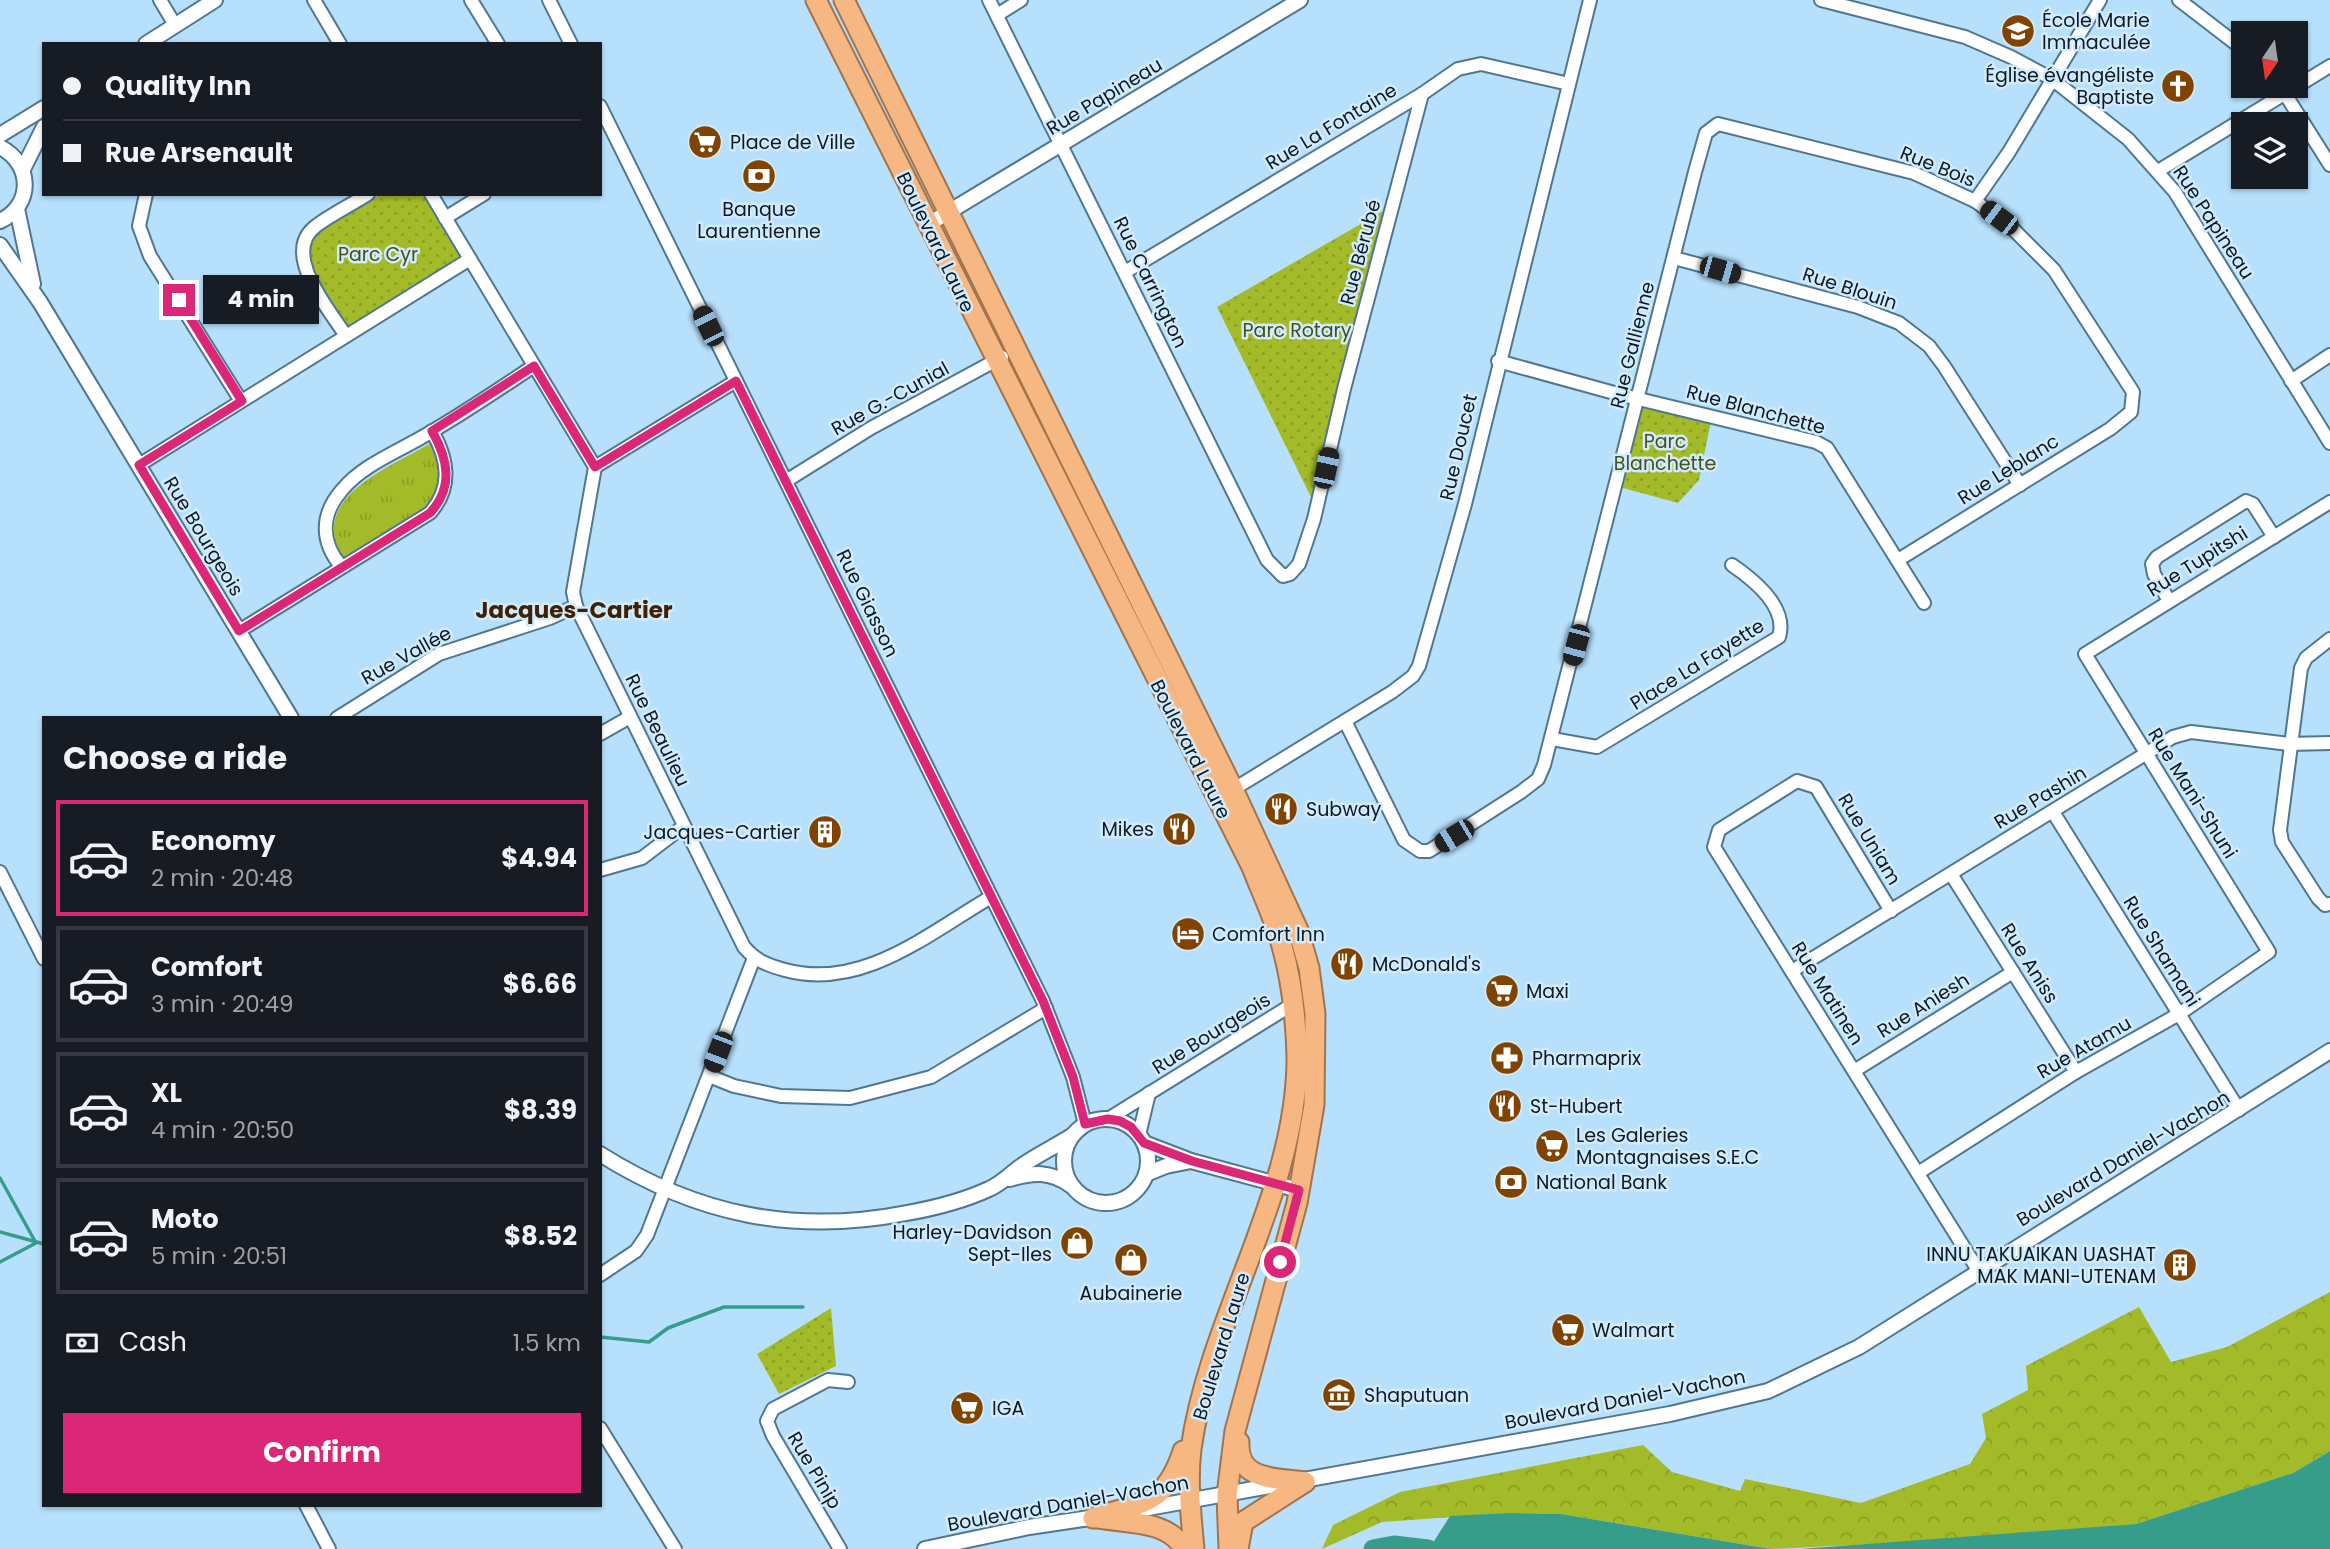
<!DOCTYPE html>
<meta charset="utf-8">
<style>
:root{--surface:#171b24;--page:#20242c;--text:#f1f3f6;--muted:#9ea1a6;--line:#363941;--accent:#db2777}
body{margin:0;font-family:Poppins,sans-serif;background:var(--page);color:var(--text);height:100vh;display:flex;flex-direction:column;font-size:26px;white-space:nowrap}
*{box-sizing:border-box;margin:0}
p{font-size:23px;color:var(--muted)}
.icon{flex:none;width:38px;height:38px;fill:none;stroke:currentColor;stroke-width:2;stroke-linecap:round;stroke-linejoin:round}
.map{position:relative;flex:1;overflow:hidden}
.details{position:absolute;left:42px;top:716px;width:560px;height:791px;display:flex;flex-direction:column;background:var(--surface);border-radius:0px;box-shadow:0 2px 5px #0004}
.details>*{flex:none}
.hud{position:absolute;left:42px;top:42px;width:560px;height:154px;border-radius:0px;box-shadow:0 2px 5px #0004;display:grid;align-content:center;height:154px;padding:0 21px;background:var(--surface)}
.needle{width:46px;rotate:193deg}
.fabs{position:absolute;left:2231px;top:21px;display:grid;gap:14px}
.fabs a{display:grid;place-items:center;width:77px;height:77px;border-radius:0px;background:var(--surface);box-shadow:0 2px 5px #0004;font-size:35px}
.end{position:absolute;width:32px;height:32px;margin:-16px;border:9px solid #db2777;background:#fff;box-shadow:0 0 0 4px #fff}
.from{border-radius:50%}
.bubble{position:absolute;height:49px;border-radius:0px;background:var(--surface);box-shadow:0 2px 5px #0004;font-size:23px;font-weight:700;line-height:49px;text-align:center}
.car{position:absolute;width:21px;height:42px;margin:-21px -10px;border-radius:9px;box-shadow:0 0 5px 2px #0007;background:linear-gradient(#222 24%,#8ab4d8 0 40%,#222 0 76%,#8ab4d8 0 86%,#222 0)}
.hud b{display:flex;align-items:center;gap:24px;height:66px;font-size:26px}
.hud b+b{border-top:2px solid var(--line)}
.hud i{width:18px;height:18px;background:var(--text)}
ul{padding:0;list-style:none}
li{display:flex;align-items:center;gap:21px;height:116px;margin:0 14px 10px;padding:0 7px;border:4px solid var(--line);border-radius:0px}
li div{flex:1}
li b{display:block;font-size:26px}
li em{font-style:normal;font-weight:700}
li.active{border-color:var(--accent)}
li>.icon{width:63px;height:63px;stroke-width:1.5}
h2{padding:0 21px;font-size:32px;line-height:84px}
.pay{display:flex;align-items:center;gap:18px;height:77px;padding:0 21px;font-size:26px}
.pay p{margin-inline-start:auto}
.primary-button{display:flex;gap:14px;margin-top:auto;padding:14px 21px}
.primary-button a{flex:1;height:80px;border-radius:0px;background:var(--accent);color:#fff;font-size:28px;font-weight:700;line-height:80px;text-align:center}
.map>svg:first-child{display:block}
.grass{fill:url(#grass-tufts)}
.forest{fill:url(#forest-crowns)}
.park{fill:url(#park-dots)}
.water{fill:#369d8b}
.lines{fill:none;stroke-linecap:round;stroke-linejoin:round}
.stream{stroke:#369d8b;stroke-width:3.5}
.river{stroke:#369d8b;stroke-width:19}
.minor-casing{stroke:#517790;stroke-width:16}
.tertiary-casing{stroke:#517790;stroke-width:18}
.trunk-casing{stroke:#a2744e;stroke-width:23}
.minor{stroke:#fff;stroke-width:12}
.tertiary{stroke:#fff;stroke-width:14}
.trunk{stroke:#f6b783;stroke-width:19}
.route{stroke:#db2777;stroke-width:9}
.labels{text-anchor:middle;stroke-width:5;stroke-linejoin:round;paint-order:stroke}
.poi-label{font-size:19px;fill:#0b1a24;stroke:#d2ebfc;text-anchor:start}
.street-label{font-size:19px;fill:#0b1a24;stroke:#d2ebfc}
.park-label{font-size:19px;fill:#454f19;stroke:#d2ebfc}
.quarter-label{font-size:23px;font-weight:bold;fill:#3f2106;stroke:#d2ebfc}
</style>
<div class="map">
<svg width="2330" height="1549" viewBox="0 0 2330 1549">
<defs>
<pattern id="grass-tufts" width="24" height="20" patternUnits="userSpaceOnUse" patternTransform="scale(1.75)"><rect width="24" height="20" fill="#a3ba29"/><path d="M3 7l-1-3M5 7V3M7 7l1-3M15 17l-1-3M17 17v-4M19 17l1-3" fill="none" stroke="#8b9f24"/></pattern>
<pattern id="forest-crowns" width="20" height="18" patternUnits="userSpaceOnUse" patternTransform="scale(1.75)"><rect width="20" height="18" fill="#a3ba29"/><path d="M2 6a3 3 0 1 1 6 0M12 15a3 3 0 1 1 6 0" fill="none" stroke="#8b9f24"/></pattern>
<pattern id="park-dots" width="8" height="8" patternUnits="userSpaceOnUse" patternTransform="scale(1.75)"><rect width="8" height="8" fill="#a3ba29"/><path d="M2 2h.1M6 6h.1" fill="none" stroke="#8b9f24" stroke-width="1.8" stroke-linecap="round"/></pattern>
</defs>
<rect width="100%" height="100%" fill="#b7e0fc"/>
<path class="grass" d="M431,443c11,18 12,50 -5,66 -16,16 -62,39 -83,52 -37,-63 44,-92 88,-118z"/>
<path class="forest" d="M2330,1292v159l-37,22 -157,51 -179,16 -186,9 -210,-35 -53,-1 -126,9 -60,27 11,-24 67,-33 243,-47 29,27 68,19 5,-12 116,24 109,-39 16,-26 -4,-24 46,-24 -2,-24 113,-59 32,55 56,-15z"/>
<g class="park">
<path d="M381,194h43l39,63 -114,73c-15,-23 -54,-65 -33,-93 11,-15 48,-32 65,-43z"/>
<path d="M1390,207l-75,298 -98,-198z"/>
<path d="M1640,396l72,20 -13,64 -21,23 -62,-17z"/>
<path d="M831,1308l5,58 -57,28 -22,-40z"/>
</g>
<g class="water">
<path d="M2330,1451v98h-530l336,-25 157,-51z"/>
<path d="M1508,1513l53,1 210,35h-342l21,-33z"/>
</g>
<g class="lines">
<g class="stream">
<path d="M0,1178l36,65 -36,19"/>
<path d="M0,1232l44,12"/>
<path d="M600,1337l49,5 19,-14 56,-21h79"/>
</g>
<path class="river" d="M1373,1549l21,-4 34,4"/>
<g class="minor-casing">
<g id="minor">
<path d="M160,0l15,25"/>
<path d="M314,0l26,44"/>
<path d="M471,0l27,44"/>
<path d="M549,0l22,44"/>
<path d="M989,0l278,560 16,16 7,-2 9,-10 15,-45 30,-130 78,-295"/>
<path d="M1821,0l144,37 46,20 41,22 76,60 47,53 155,251"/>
<path d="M2179,0l65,50"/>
<path d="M997,15l24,-15"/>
<path d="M2280,86l50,79"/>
<path d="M600,106l443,895 30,76 12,47"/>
<path d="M2158,171l172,-105"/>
<path d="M146,194l-7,32 11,30 91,145"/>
<path d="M431,194l164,273 -22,125 3,14 168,341c12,14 23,18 41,23 77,21 144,-37 206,-73"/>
<path d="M1975,201l34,-49 91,-152"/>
<path d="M445,218l39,-24"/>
<path d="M1674,258l184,49 41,16 30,23 15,20 76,119"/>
<path d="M1125,272l297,-178 36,-25 23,-5 88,20"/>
<path d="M346,336c-17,-27 -66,-83 -30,-110 16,-12 35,-21 52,-32"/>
<path d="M1498,361l120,33 198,48 11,6 97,155"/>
<path d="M2291,381l39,-26"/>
<path d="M139,465l331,-206"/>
<path d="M595,467l141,-86"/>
<path d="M786,481l85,-53 131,-71"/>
<path d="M341,566c-20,-24 -21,-51 1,-76 19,-23 50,-36 75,-50 40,-22 79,-49 117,-74"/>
<path d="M2169,601l-15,-27 -2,-10 5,-7 89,-56 7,3 21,33"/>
<path d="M239,631l191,-118c23,-26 18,-54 2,-82"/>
<path d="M2330,639l-24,19 -5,10 -21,162 2,12 36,56 7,7 5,-1"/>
<path d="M337,718l102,-64 111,-36 26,-12"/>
<path d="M1345,721l59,119 16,11h9l92,-59 17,-13 6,-14 151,-593 11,-39 12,-9 196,49 61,28 36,26 43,43 79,122 -2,20 -21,17 -212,131"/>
<path d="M600,734l30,-17"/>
<path d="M1552,739l45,8 182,-110c9,-30 -25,-57 -47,-72"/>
<path d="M1229,792l163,-100 21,-16 6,-10 46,-162 125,-504"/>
<path d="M2053,812l186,298"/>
<path d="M600,870l42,-12 42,-32"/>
<path d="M0,872l44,87"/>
<path d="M1951,874l125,198"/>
<path d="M1891,911l-75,-124 -19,-6 -78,49 -5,17 264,423"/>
<path d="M1792,971l381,-234 18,-5 98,12 41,-1"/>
<path d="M1854,1071l159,-99"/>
<path d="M709,1076l25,10 47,10 69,2 81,-21 115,-69"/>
<path d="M1108,1119l185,-115"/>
<path d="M1139,1135l10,-42"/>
<path d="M1918,1173l158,-101 103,-58 90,-62 -184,-298 245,-152"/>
<path d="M600,1275l36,-24 11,-16 107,-277"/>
<path d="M600,1428l75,121"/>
<path d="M306,1505l23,44"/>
<path d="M840,1549l-67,-113 -6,-15 6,-12 55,-29 20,2"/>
</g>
</g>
<g class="tertiary-casing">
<g id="tertiary">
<path d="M146,44l69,-44"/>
<path d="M0,135l44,-27"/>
<path d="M0,147c32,16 34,58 0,74"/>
<path d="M23,169l21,-42"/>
<path d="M17,209l16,75"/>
<path d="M927,225l373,-225"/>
<path d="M0,245l40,57 251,416"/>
<circle cx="1106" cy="1161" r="42"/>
<path d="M1144,1143l47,18 108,29"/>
<path d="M600,1154c97,61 194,81 307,59 28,-5 56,-12 82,-24 12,-5 20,-14 31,-22 15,-11 34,-20 50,-30"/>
<path d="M1146,1174l20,-8 25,-5"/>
<path d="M1010,1179c23,-7 40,-8 60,6"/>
<path d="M1137,1510l533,-96 98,-23 91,-44 471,-296"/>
<path d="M925,1549l104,-22 74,-11"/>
</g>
</g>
<g class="trunk-casing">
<g id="trunk">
<path d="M816,0l436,867c10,26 23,53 30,79 10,35 14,75 15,110 1,135 -88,261 -106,393 -4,33 0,66 3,100"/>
<path d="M844,0l389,789 65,141 11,38 6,46 -1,91 -17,98 -62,228 -8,64 2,54"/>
<path d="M1239,1442c-2,39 36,36 66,40"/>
<path d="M1093,1518c49,-16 72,-12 90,-67"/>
<path d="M1097,1518c29,5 72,2 87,31"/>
<path d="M1238,1549l5,-27 62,-40"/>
</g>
</g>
<use href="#minor" class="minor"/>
<use href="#tertiary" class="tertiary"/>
<use href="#trunk" class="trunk"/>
</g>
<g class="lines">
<path class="route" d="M179,300l63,101 -103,64 100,166 191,-118c24,-26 18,-54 2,-82l102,-65 61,101 141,-86 307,620 30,76 12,47 23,-5 12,2 11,6 13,16 48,18 107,29 -19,72"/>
</g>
<defs>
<g id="school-disc" transform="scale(1.75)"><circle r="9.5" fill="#814400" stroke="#d2ebfc"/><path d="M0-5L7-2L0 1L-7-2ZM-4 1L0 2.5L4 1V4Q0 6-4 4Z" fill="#fff"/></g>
<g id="church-disc" transform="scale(1.75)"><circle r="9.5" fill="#814400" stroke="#d2ebfc"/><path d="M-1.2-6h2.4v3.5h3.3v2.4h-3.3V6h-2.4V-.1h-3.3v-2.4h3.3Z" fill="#fff"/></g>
<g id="supermarket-disc" transform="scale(1.75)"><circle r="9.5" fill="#814400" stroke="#d2ebfc"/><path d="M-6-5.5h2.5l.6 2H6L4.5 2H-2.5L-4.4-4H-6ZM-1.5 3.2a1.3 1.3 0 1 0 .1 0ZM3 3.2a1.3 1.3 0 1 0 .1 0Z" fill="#fff"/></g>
<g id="bank-disc" transform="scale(1.75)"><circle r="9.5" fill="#814400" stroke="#d2ebfc"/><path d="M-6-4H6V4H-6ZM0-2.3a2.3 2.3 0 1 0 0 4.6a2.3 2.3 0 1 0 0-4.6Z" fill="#fff"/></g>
<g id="restaurant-disc" transform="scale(1.75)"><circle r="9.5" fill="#814400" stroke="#d2ebfc"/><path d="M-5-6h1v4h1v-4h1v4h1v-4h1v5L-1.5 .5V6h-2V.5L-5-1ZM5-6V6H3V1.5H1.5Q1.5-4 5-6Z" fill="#fff"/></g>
<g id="building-disc" transform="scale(1.75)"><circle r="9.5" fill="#814400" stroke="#d2ebfc"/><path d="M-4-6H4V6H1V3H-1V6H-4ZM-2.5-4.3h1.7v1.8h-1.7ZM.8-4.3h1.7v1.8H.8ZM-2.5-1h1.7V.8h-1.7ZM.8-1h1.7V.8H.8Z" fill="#fff"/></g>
<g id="hotel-disc" transform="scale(1.75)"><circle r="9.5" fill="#814400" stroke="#d2ebfc"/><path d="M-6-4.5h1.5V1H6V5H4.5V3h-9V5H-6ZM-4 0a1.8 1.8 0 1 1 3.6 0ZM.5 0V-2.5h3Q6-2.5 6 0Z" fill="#fff"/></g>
<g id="pharmacy-disc" transform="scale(1.75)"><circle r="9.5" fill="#814400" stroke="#d2ebfc"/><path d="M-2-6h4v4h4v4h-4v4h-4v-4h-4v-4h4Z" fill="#fff"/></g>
<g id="shop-disc" transform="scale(1.75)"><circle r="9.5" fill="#814400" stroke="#d2ebfc"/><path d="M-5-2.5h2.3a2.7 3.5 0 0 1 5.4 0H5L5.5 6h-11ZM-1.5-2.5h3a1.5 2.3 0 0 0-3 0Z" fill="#fff"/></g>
<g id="museum-disc" transform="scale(1.75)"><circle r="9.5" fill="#814400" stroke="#d2ebfc"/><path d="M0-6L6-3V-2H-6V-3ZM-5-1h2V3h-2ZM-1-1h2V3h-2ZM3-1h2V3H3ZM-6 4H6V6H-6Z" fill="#fff"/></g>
</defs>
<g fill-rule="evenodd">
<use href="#school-disc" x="2018" y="31"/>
<use href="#church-disc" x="2178" y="86"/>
<use href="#supermarket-disc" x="705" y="142"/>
<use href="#bank-disc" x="759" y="176"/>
<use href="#restaurant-disc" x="1281" y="809"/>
<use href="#restaurant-disc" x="1179" y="829"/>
<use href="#building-disc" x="825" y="832"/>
<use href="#hotel-disc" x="1188" y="934"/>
<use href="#restaurant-disc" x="1347" y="964"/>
<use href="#supermarket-disc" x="1502" y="991"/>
<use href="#pharmacy-disc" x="1507" y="1058"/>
<use href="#restaurant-disc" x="1505" y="1106"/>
<use href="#supermarket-disc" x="1552" y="1146"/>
<use href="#bank-disc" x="1511" y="1182"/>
<use href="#shop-disc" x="1077" y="1243"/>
<use href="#shop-disc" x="1131" y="1260"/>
<use href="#building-disc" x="2180" y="1265"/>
<use href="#supermarket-disc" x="1568" y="1330"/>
<use href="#museum-disc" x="1339" y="1395"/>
<use href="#supermarket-disc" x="967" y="1408"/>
</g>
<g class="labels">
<g class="poi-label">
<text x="2042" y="27">École Marie<tspan x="2042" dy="22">Immaculée</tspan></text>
<text x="2154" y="82" text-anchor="end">Église évangéliste<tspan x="2154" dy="22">Baptiste</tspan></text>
<text x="730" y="149">Place de Ville</text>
<text x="759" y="216" text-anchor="middle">Banque<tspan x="759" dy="22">Laurentienne</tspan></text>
<text x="1306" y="816">Subway</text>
<text x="1154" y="836" text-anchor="end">Mikes</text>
<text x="800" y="839" text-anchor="end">Jacques-Cartier</text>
<text x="1212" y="941">Comfort Inn</text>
<text x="1372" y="971">McDonald's</text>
<text x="1526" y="998">Maxi</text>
<text x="1532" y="1065">Pharmaprix</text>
<text x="1530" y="1113">St-Hubert</text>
<text x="1576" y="1142">Les Galeries<tspan x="1576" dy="22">Montagnaises S.E.C</tspan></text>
<text x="1536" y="1189">National Bank</text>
<text x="1052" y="1239" text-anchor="end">Harley-Davidson<tspan x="1052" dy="22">Sept-Iles</tspan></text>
<text x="2156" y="1261" text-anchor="end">INNU TAKUAIKAN UASHAT<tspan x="2156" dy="22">MAK MANI-UTENAM</tspan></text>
<text x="1131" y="1300" text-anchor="middle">Aubainerie</text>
<text x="1592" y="1337">Walmart</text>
<text x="1364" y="1402">Shaputuan</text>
<text x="992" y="1415">IGA</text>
</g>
<g class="street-label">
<text transform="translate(1104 96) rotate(-31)" y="7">Rue Papineau</text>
<text transform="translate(1331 126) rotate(-31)" y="7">Rue La Fontaine</text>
<text transform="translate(1938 166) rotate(22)" y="7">Rue Bois</text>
<text transform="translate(2214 222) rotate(57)" y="7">Rue Papineau</text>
<text transform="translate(936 242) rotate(64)" y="7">Boulevard Laure</text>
<text transform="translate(1360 252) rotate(-75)" y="7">Rue Bérubé</text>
<text transform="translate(1151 282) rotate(64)" y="7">Rue Carrington</text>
<text transform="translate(1850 288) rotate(18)" y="7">Rue Blouin</text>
<text transform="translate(1632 345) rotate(-76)" y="7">Rue Gallienne</text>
<text transform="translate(890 398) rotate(-29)" y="7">Rue G.-Cunial</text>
<text transform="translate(1756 409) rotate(15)" y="7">Rue Blanchette</text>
<text transform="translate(1458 447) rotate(-77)" y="7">Rue Doucet</text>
<text transform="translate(2008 469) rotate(-32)" y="7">Rue Leblanc</text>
<text transform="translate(204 536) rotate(59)" y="7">Rue Bourgeois</text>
<text transform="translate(2197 561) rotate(-32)" y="7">Rue Tupitshi</text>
<text transform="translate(868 603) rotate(64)" y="7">Rue Giasson</text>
<text transform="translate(406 655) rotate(-29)" y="7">Rue Vallée</text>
<text transform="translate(1697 664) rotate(-32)" y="7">Place La Fayette</text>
<text transform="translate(658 730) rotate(64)" y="7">Rue Beaulieu</text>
<text transform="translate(1191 749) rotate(63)" y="7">Boulevard Laure</text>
<text transform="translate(2193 793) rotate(58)" y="7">Rue Mani-Shuni</text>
<text transform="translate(2040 797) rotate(-31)" y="7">Rue Pashin</text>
<text transform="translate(1870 839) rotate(59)" y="7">Rue Uniam</text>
<text transform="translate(2162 951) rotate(58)" y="7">Rue Shamani</text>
<text transform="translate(2030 963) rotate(58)" y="7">Rue Aniss</text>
<text transform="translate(1828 993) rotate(58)" y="7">Rue Matinen</text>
<text transform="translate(1923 1005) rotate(-32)" y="7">Rue Aniesh</text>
<text transform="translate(1211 1033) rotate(-32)" y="7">Rue Bourgeois</text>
<text transform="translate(2084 1047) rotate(-30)" y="7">Rue Atamu</text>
<text transform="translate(2123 1158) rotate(-31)" y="7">Boulevard Daniel-Vachon</text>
<text transform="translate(1221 1346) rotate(-73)" y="7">Boulevard Laure</text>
<text transform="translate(1625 1399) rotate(-11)" y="7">Boulevard Daniel-Vachon</text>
<text transform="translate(815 1470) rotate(59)" y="7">Rue Pinip</text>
<text transform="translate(1068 1503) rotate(-10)" y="7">Boulevard Daniel-Vachon</text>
</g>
<g class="park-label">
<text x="378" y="261">Parc Cyr</text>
<text x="1297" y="337">Parc Rotary</text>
<text x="1665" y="448">Parc<tspan x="1665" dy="22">Blanchette</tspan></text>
</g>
<g class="quarter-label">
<text x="574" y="618">Jacques-Cartier</text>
</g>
</g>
</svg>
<div class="fabs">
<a><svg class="needle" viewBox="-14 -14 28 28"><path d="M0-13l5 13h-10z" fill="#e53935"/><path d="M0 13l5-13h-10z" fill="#9ea1a6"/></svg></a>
<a><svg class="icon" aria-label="layers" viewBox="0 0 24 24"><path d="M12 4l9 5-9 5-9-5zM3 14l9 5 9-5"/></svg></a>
</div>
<i class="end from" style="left:1280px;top:1262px"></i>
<i class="end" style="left:179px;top:300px"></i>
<div class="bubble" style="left:203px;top:275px;width:116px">4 min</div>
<i class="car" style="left:1999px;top:218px;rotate:307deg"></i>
<i class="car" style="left:1720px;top:270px;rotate:106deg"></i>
<i class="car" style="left:708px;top:326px;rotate:334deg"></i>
<i class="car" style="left:1326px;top:468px;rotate:12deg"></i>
<i class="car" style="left:1576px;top:645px;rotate:195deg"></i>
<i class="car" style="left:1454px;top:836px;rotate:239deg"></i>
<i class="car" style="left:718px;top:1052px;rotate:201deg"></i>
<div class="hud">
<b><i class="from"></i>Quality Inn</b>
<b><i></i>Rue Arsenault</b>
</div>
<section class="details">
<h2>Choose a ride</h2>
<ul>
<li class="active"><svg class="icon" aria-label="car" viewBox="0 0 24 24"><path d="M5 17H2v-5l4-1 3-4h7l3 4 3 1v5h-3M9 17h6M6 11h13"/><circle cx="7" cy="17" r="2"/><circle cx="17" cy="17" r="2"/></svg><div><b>Economy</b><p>2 min · 20:48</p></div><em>$4.94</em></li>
<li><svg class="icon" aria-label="car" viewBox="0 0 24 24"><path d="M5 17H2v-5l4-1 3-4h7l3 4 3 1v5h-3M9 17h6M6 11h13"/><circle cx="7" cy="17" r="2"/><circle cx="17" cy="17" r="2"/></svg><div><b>Comfort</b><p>3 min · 20:49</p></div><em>$6.66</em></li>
<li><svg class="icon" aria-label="car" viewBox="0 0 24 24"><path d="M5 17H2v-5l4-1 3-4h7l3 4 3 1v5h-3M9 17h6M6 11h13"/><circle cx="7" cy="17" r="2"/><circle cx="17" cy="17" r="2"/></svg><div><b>XL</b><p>4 min · 20:50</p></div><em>$8.39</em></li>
<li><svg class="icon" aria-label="car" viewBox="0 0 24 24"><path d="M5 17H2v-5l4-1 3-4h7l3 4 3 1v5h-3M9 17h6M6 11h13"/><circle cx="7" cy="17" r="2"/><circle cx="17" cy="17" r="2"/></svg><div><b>Moto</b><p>5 min · 20:51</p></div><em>$8.52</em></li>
</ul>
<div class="pay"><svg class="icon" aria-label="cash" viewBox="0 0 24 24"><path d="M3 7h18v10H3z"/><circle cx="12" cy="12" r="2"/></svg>Cash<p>1.5 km</p></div>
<div class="primary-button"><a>Confirm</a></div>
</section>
</div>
